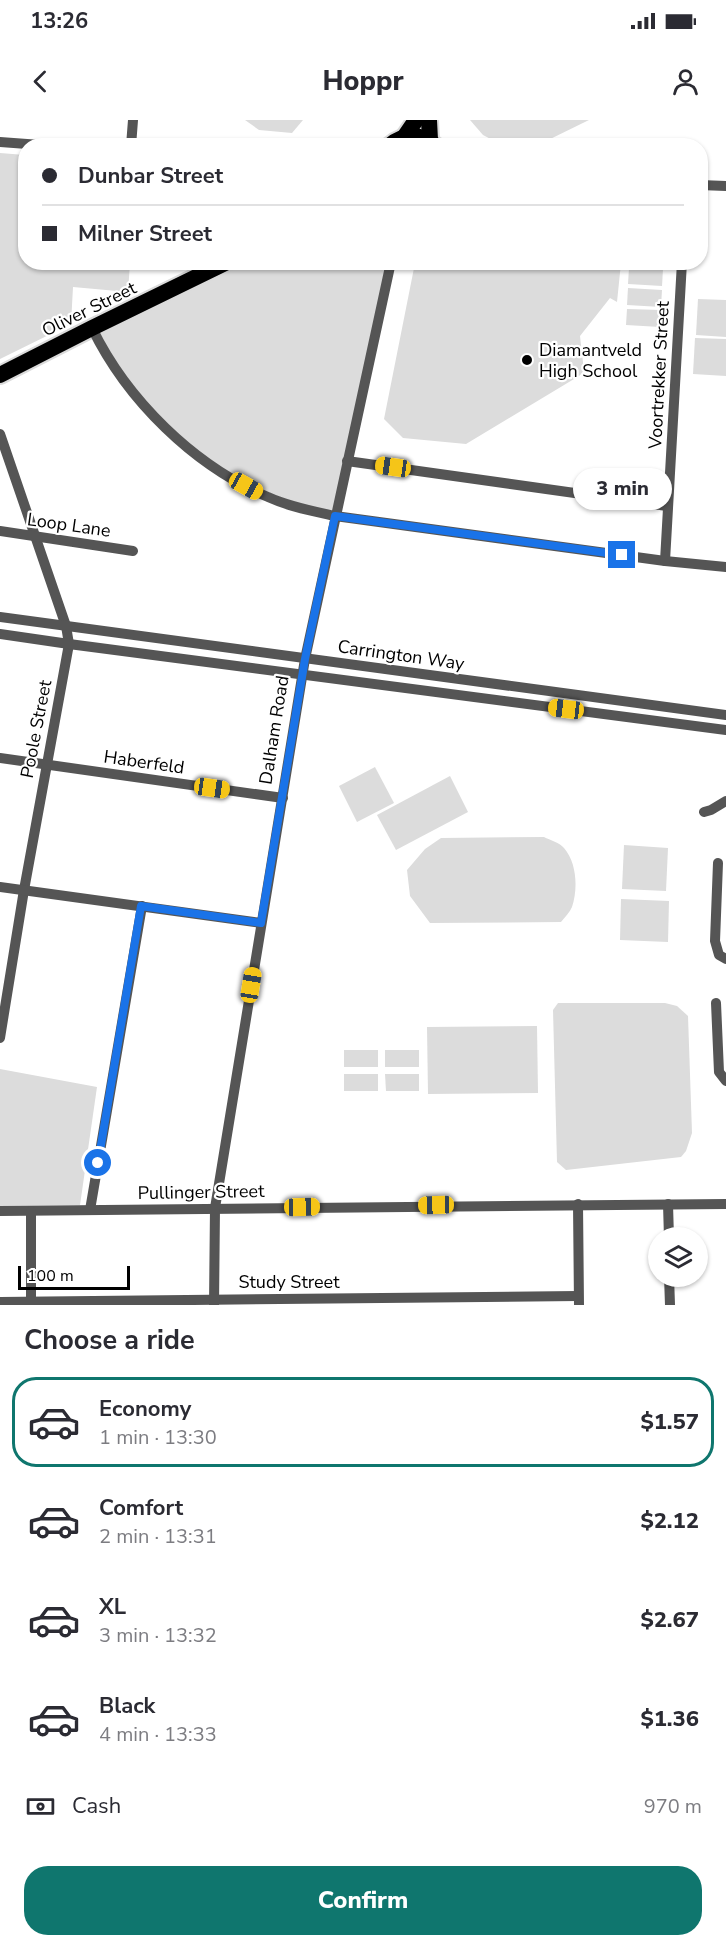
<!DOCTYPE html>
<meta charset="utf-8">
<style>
:root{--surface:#fff;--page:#f2f2f3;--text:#2b2b33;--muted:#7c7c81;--line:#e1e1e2;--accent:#0f766e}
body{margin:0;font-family:"Nunito Sans",sans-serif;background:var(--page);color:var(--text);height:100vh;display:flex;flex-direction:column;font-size:22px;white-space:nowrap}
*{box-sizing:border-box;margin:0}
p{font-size:20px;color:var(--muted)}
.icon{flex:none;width:33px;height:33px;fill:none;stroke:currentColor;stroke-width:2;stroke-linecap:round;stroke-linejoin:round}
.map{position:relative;height:1185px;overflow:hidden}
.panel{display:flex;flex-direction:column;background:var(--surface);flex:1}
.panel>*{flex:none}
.top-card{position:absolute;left:18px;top:18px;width:690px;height:132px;border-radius:24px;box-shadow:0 2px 4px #0004;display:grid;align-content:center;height:132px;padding:0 24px;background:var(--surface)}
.fabs{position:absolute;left:648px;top:1107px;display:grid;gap:12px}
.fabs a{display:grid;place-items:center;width:60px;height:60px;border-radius:50%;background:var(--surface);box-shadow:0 2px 4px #0004;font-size:30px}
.scale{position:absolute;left:18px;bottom:15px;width:112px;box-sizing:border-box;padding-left:6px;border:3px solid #000;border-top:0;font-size:16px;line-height:21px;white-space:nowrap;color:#000;-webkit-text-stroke:4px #fff;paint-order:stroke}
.end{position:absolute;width:27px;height:27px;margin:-14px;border:8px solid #1a73e8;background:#fff;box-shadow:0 0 0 3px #fff}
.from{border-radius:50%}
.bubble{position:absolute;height:42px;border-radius:21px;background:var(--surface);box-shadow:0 2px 4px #0004;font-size:20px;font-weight:800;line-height:42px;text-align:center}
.car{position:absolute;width:18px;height:36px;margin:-18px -9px;border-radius:8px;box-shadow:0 0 4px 2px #0007;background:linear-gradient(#f5c518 24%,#345 0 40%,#f5c518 0 76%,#345 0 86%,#f5c518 0)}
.top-card b{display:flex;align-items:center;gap:21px;height:57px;font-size:22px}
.top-card b+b{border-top:2px solid var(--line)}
.top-card i{width:15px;height:15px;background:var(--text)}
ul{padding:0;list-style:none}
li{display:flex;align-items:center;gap:18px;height:90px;margin:0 12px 9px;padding:0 12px;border:3px solid transparent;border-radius:24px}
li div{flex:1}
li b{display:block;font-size:22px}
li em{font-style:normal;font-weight:800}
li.active{border-color:var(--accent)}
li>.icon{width:54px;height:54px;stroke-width:1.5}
h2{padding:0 24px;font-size:27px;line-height:72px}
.pay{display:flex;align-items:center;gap:15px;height:66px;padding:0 24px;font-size:22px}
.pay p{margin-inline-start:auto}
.cta{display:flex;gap:12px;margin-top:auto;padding:12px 24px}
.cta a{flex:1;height:69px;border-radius:24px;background:var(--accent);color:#fff;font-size:24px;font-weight:800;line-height:69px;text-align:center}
.status{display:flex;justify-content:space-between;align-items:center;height:42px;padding:0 30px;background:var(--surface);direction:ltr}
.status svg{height:16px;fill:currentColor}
header{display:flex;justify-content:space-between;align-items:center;height:78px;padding:0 24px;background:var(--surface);font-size:27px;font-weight:800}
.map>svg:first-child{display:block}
.green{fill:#dcdcdc}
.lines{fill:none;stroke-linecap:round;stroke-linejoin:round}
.highway-casing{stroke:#dbdbdb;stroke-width:20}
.minor{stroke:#555;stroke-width:10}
.highway{stroke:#000;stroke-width:16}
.route{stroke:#1a73e8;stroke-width:8}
.poi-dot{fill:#000;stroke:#fff;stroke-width:2}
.labels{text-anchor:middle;stroke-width:4.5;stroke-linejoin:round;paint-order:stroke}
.street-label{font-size:18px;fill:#000;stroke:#fff}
.poi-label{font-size:18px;fill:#000;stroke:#fff;text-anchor:start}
</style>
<div class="status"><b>13:26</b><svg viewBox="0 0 49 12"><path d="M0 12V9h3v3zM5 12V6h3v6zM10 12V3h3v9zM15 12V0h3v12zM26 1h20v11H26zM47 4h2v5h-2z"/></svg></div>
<header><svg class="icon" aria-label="back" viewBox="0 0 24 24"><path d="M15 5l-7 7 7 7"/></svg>Hoppr<svg class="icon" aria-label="person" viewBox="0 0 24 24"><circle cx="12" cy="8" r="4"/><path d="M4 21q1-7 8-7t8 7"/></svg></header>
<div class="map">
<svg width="726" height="1185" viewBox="0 0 726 1185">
<rect width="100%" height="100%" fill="#fff"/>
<g class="green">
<path d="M245,0h58l-11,13 -33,-3z"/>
<path d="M470,0h119l-51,25 -34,1 -21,-11z"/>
<path d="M0,33l25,2 1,107 104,1 -2,29 -55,-5 -2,37 -71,35z"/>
<path d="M237,143h151l-53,253 -98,-34 -85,-68 -56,-80z"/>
<path d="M415,143v-1l206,1 -4,39 -7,-4 -30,38 4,35 -5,5 -113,68 -63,-6 -19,-19z"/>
<path d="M629,148l34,1 -1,17 -34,-2z"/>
<path d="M628,168l34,2 -1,17 -34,-2z"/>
<path d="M698,179l28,1v37l-30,-2z"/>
<path d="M627,189l34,1 -1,17 -34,-2z"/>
<path d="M695,218l31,1v37l-33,-2z"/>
<path d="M375,647l19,36 -37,19 -18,-36z"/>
<path d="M450,656l18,36 -72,38 -19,-35z"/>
<path d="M544,717c6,3 16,6 20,11 13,15 14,41 8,59 -2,5 -7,10 -11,15l-131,1 -20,-27 -3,-26 18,-21 16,-11z"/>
<path d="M624,725l44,3 -2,43 -44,-2z"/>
<path d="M621,779l48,2 -1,41 -48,-2z"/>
<path d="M558,883h107l12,3 11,10 4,117 -6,18 -5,6 -115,13 -9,-8 -4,-152z"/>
<path d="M537,906l1,67 -110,1 -1,-67z"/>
<rect x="344" y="930" width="34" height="17"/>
<rect x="385" y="930" width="34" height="17"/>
<path d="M0,949l97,18 -17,118 -80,1z"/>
<rect x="344" y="954" width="34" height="17"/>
<path d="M385,954h34v17h-33z"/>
</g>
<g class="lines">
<g class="highway-casing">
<g id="highway">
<path d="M429,0l1,20"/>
<path d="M405,16l11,-16"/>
<path d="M389,26c15,-13 33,-13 47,0"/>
<path d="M0,255l92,-47 135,-66"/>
</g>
</g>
<g class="minor">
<path d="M0,22l54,4"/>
<path d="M131,26l2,-26"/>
<path d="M700,65l26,1"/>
<path d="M92,208c35,72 102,138 176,169 22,10 45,14 67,19l330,45 61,6"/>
<path d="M0,314l66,192 3,18 -45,246 -24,148"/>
<path d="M347,341l320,45"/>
<path d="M0,411l133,20"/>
<path d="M665,441l17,-299"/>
<path d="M0,497l726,98"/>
<path d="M0,514l69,10 657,86"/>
<path d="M0,638l283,40"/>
<path d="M704,692l7,-2 15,-9"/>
<path d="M718,743l-3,78 4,14 7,4"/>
<path d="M0,767l261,36"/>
<path d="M716,883l3,69 7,9"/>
<path d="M578,1084l1,101"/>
<path d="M668,1084l1,34"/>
<path d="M90,1090l52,-304"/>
<path d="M0,1091l726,-7"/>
<path d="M669,1156l1,29"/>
<path d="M0,1182l578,-6"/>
<path d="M31,1185v-94"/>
<path d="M214,1185l1,-97 90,-549 86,-397"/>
</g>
<use href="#highway" class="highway"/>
</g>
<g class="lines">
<path class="route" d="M98,1043l43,-257 120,17 44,-264 30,-143 287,39"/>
</g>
<circle class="poi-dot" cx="527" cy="240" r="6"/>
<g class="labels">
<g class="street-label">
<text transform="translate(89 189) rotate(-26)" y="6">Oliver Street</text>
<text transform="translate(659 255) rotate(-87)" y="6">Voortrekker Street</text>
<text transform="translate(69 405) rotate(8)" y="6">Loop Lane</text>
<text transform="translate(401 535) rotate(8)" y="6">Carrington Way</text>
<text transform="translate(36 609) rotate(-79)" y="6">Poole Street</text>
<text transform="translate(274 610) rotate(-81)" y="6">Dalham Road</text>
<text transform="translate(144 642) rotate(8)" y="6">Haberfeld</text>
<text transform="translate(201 1072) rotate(-1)" y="6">Pullinger Street</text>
<text x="289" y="1168">Study Street</text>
</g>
<g class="poi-label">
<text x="539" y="236">Diamantveld<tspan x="539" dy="21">High School</tspan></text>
</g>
</g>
</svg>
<div class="fabs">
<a><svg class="icon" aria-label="layers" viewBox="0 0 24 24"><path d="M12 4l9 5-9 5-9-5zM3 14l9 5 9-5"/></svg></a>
</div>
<div class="scale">100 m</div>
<i class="end from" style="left:98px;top:1043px"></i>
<i class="end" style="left:622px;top:435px"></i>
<div class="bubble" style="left:573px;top:348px;width:99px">3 min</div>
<i class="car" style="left:393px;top:347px;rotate:278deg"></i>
<i class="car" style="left:246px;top:366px;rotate:119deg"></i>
<i class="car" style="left:566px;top:589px;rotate:277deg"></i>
<i class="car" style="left:212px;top:668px;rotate:98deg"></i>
<i class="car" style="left:251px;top:865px;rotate:9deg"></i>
<i class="car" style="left:436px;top:1085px;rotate:269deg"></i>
<i class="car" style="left:302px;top:1087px;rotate:89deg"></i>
<div class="top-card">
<b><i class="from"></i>Dunbar Street</b>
<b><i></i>Milner Street</b>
</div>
</div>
<section class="panel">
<h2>Choose a ride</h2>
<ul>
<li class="active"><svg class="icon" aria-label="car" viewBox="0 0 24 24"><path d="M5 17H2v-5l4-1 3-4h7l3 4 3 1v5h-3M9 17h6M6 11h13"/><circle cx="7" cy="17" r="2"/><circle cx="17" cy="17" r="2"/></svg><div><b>Economy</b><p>1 min · 13:30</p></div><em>$1.57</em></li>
<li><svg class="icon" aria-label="car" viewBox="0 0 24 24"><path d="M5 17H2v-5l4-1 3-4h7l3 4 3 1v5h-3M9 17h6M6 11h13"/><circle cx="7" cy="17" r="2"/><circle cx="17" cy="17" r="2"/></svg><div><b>Comfort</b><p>2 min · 13:31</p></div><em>$2.12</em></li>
<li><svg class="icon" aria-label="car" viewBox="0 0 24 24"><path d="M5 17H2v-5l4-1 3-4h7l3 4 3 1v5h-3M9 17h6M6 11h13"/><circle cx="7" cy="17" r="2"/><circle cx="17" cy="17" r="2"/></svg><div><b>XL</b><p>3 min · 13:32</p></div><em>$2.67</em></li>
<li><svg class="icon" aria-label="car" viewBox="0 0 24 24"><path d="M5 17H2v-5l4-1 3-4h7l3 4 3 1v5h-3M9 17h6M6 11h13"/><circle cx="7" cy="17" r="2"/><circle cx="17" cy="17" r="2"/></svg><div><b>Black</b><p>4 min · 13:33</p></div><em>$1.36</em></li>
</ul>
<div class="pay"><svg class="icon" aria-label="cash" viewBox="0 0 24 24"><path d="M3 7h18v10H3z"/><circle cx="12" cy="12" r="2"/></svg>Cash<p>970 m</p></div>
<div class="cta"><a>Confirm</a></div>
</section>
